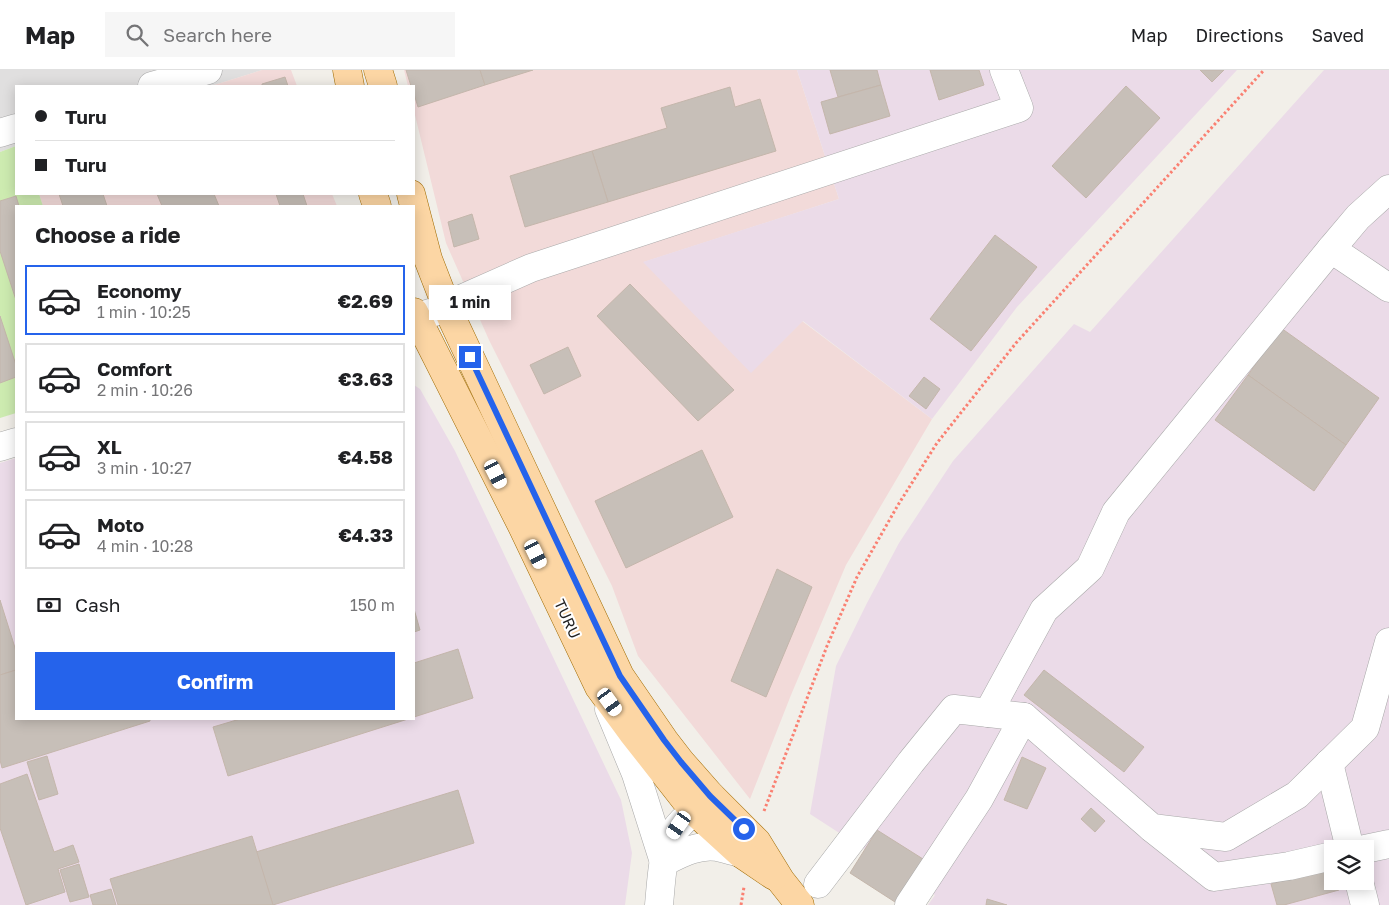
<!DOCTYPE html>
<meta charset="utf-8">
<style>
:root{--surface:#fff;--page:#f6f6f6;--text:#202124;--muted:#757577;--line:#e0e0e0;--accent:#2563eb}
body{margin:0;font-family:"Golos Text",sans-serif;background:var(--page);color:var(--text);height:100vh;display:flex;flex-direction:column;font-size:19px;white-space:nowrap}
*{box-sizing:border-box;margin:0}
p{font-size:16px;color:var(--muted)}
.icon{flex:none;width:28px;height:28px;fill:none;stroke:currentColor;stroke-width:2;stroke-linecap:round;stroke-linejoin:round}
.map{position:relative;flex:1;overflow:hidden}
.sheet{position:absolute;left:15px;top:135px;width:400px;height:515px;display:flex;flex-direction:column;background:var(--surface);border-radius:0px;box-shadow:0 2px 12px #0003}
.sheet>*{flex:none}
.top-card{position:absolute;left:15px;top:15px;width:400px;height:110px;border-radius:0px;box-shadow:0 2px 12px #0003;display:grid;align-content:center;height:110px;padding:0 20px;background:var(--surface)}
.fabs{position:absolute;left:1324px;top:770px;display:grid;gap:10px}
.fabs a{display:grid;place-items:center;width:50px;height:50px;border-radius:0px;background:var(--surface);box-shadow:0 2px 12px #0003;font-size:25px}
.end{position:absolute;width:22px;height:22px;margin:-11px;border:6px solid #2563eb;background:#fff;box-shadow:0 0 0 2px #fff}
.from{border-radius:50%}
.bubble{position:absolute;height:35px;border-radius:0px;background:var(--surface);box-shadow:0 2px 12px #0003;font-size:16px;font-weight:700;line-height:35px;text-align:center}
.car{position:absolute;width:15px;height:30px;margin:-15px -8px;border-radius:6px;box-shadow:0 0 4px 1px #0007;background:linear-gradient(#fff 24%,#345 0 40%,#fff 0 76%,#345 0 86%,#fff 0)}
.top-card b{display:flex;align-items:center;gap:18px;height:48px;font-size:19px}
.top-card b+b{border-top:1px solid var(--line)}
.top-card i{width:12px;height:12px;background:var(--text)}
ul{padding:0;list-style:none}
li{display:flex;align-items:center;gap:15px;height:70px;margin:0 10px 8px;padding:0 10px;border:2px solid var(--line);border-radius:0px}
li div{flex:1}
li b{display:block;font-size:19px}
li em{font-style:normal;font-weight:700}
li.selected{border-color:var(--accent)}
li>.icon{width:45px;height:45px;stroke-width:1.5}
h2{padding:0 20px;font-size:22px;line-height:60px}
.pay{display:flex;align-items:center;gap:12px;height:55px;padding:0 20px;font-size:19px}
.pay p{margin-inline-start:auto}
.button{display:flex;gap:10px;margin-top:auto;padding:10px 20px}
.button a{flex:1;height:58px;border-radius:0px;background:var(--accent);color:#fff;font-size:20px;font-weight:700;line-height:58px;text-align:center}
header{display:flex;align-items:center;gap:30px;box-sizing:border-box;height:70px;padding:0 25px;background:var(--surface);border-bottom:1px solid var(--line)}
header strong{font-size:24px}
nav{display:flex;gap:28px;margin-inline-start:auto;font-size:18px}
.search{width:350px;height:45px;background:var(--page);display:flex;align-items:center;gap:12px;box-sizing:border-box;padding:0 18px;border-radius:0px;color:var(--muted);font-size:19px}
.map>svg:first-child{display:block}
.residential{fill:#e0dfdf}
.commercial{fill:#f2dad9}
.industrial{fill:#ebdbe8;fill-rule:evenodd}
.grass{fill:#cdebb0}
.building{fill:#c7bfb8;stroke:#c4b6ab}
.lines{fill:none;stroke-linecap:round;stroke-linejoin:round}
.minor-casing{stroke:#a9a9a9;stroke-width:29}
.major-casing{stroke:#a06b00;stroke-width:29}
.path{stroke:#fa8072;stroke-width:3;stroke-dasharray:2.5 2.5;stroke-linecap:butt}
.minor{stroke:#fff;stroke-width:28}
.major{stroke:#fcd6a4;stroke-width:28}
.route{stroke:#2563eb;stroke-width:6}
.labels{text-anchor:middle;stroke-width:4;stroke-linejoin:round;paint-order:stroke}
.street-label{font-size:15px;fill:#222;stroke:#fff}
</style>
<header>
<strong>Map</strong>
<div class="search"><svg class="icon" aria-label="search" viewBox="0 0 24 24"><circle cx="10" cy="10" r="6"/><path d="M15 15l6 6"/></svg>Search here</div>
<nav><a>Map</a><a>Directions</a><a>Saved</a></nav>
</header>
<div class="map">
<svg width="1389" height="835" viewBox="0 0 1389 835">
<rect width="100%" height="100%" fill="#f2efe9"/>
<path class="residential" d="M0,0h262l-51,16h-195v60l-16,6z"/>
<g class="commercial">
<path d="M262,0h29l6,16h-86z"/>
<path d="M404,0h393l42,129 -195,63 107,110 51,-51 130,98 -86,146 -55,130 -41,104 -112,-143 -26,-70 -123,-246 -43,-97 -32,-132v-25h-6z"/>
<path d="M39,124h293l5,12h-294z"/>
</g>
<g class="industrial">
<path d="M797,0h440l-220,237 -85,112 -129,-98 -52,52 -108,-111 196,-63z"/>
<path d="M1324,0h65v835h-461l7,-10 -125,-81 26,-148 31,-63 32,-60 54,-82 121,-137 16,8zM1332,779h33v32h-33z"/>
<path d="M414,315l6,4 35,62 166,349 11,53 -7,52h-625v-442l16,-5v261h398z"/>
</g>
<path class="grass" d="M16,76v48h23l4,12h-27v207l-16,5v-266z"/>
<g class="building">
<path d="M406,0h74l5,15 -67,22 -4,-13v-8h-3z"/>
<path d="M480,0h53l-48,15z"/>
<path d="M830,0h47l4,15 -43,12z"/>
<path d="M930,0h49l5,15 -45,15z"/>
<path d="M1200,0h24l-12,12z"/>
<path d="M285,7l3,9h-26v-2z"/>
<path d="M881,15l9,31 -60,18 -9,-32z"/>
<path d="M1126,16l34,32 -74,80 -34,-32z"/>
<path d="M730,17l5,20 25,-8 16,52 -168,51 -16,-51 75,-23 -6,-20z"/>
<path d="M592,81l16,51 -83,25 -15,-51z"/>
<path d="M59,124h44l4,12h-44z"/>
<path d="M157,124h57l5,12h-57z"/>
<path d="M276,124h27l4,12h-27z"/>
<path d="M16,126l3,10h-3v94l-16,-49v-50z"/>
<path d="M472,144l7,25 -25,8 -6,-25z"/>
<path d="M995,165l42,32 -66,84 -41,-32z"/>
<path d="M630,214l104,106 -36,31 -101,-105z"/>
<path d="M0,246l16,49v12l-16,6z"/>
<path d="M1281,258l98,70 -33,47 -98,-70z"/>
<path d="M568,277l13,29 -37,18 -14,-29z"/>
<path d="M1248,305l98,70 -32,46 -99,-71z"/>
<path d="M924,307l16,12 -14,20 -17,-13z"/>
<path d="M702,380l31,67 -107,51 -31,-67z"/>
<path d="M777,499l35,18 -46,110 -35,-16z"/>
<path d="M0,530l16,51v19l-16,5z"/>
<path d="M414,539l6,21 -6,2z"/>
<path d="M458,579l15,49 -59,19v-54z"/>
<path d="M16,600v49h134v2l-148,47 -2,-8v-85z"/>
<path d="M1044,600l100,77 -20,25 -100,-77z"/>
<path d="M240,649h168l-180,57 -15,-49z"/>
<path d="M47,686l11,38 -19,6 -12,-38z"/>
<path d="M1022,687l24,11 -19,41 -23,-9z"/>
<path d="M27,704l27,78 19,-7 6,17 -21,7 7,23 -39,13 -26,-77v-44z"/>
<path d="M458,720l16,53 -201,62 -17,-53z"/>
<path d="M1091,738l14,13 -10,11 -14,-13z"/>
<path d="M877,760l46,29 -28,43 -45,-29z"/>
<path d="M252,766l21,69h-155l-8,-26z"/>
<path d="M79,794l10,33 -19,5 -10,-32z"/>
<path d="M1332,797v14h4l3,9 -55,15h-7l-6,-21z"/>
<path d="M111,819l5,16h-23l-3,-10z"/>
<path d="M987,829l20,6h-21z"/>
</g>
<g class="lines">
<g class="minor-casing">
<g id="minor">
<path d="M152,16l56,-16"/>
<path d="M0,63l16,-5"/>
<path d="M1331,179l58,39"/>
<path d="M414,248l33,-10 14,-9 70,-31 488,-160 -15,-38"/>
<path d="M0,377l16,-5"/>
<path d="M609,639l27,65 28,88"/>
<path d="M988,643l56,-103 46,-42 26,-56 215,-263 27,-32 31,-28"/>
<path d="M1329,693l21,86"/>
<path d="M1152,758l62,49 75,-11 43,-10"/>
<path d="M1365,779l24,-5"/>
<path d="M664,792c16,-8 34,-18 53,-15 8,2 16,4 23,6"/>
<path d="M1359,811l6,24"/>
<path d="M818,814l93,-122 43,-53 70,8 128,111 74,9 71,-42 68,-67 24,-86"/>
<path d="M659,835c2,-21 3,-47 11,-66 6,-16 28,-31 41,-43"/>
<path d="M909,835l70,-106 45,-82"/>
</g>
</g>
<g class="major-casing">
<g id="major">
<path d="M347,0l3,16"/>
<path d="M378,0l5,16"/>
<path d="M373,124l4,12"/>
<path d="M411,124l17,65 19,49 173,368 44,64 17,22 30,34 46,46 24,39 19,24"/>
<path d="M414,242l108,214 77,161 33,45 62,79 46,42 34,23"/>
</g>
</g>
<g class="path">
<path d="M764,741l63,-165 30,-69 41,-72 39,-62 79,-100 248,-273"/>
<path d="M741,835l3,-18"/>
</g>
<use href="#minor" class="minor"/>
<use href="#major" class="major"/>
</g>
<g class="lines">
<path class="route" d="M470,287l150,319 44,64 17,22 29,34 34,33"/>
</g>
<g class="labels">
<g class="street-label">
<text transform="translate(567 549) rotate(65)" y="5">TURU</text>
</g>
</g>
</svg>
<div class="fabs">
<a><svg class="icon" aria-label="layers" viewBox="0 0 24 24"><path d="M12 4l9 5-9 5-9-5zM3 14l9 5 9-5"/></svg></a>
</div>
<i class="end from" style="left:744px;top:759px"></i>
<i class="end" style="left:470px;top:287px"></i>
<div class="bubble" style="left:429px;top:215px;width:82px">1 min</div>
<i class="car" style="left:496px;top:404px;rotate:153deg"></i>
<i class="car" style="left:536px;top:484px;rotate:154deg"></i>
<i class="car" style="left:610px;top:632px;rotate:144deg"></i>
<i class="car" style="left:679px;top:755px;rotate:215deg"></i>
<div class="top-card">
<b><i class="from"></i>Turu</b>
<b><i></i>Turu</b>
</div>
<section class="sheet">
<h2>Choose a ride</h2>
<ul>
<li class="selected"><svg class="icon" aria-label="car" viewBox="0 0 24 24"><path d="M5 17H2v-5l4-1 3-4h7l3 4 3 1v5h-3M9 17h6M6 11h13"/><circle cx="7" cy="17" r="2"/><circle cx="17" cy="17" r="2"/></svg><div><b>Economy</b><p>1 min · 10:25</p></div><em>€2.69</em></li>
<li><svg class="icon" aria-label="car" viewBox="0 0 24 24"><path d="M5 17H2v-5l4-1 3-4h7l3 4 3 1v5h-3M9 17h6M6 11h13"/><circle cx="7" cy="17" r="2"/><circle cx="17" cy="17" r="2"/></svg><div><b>Comfort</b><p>2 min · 10:26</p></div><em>€3.63</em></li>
<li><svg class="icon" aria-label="car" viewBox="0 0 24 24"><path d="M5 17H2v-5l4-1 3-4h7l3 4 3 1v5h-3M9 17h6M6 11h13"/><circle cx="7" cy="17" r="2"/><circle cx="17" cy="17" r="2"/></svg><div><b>XL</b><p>3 min · 10:27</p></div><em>€4.58</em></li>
<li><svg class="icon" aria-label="car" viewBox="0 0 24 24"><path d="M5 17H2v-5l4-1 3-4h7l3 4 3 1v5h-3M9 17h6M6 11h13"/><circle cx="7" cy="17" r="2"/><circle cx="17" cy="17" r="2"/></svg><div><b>Moto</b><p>4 min · 10:28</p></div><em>€4.33</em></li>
</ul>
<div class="pay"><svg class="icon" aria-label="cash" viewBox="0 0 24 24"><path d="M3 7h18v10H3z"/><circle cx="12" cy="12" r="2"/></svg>Cash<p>150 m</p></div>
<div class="button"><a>Confirm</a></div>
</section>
</div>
